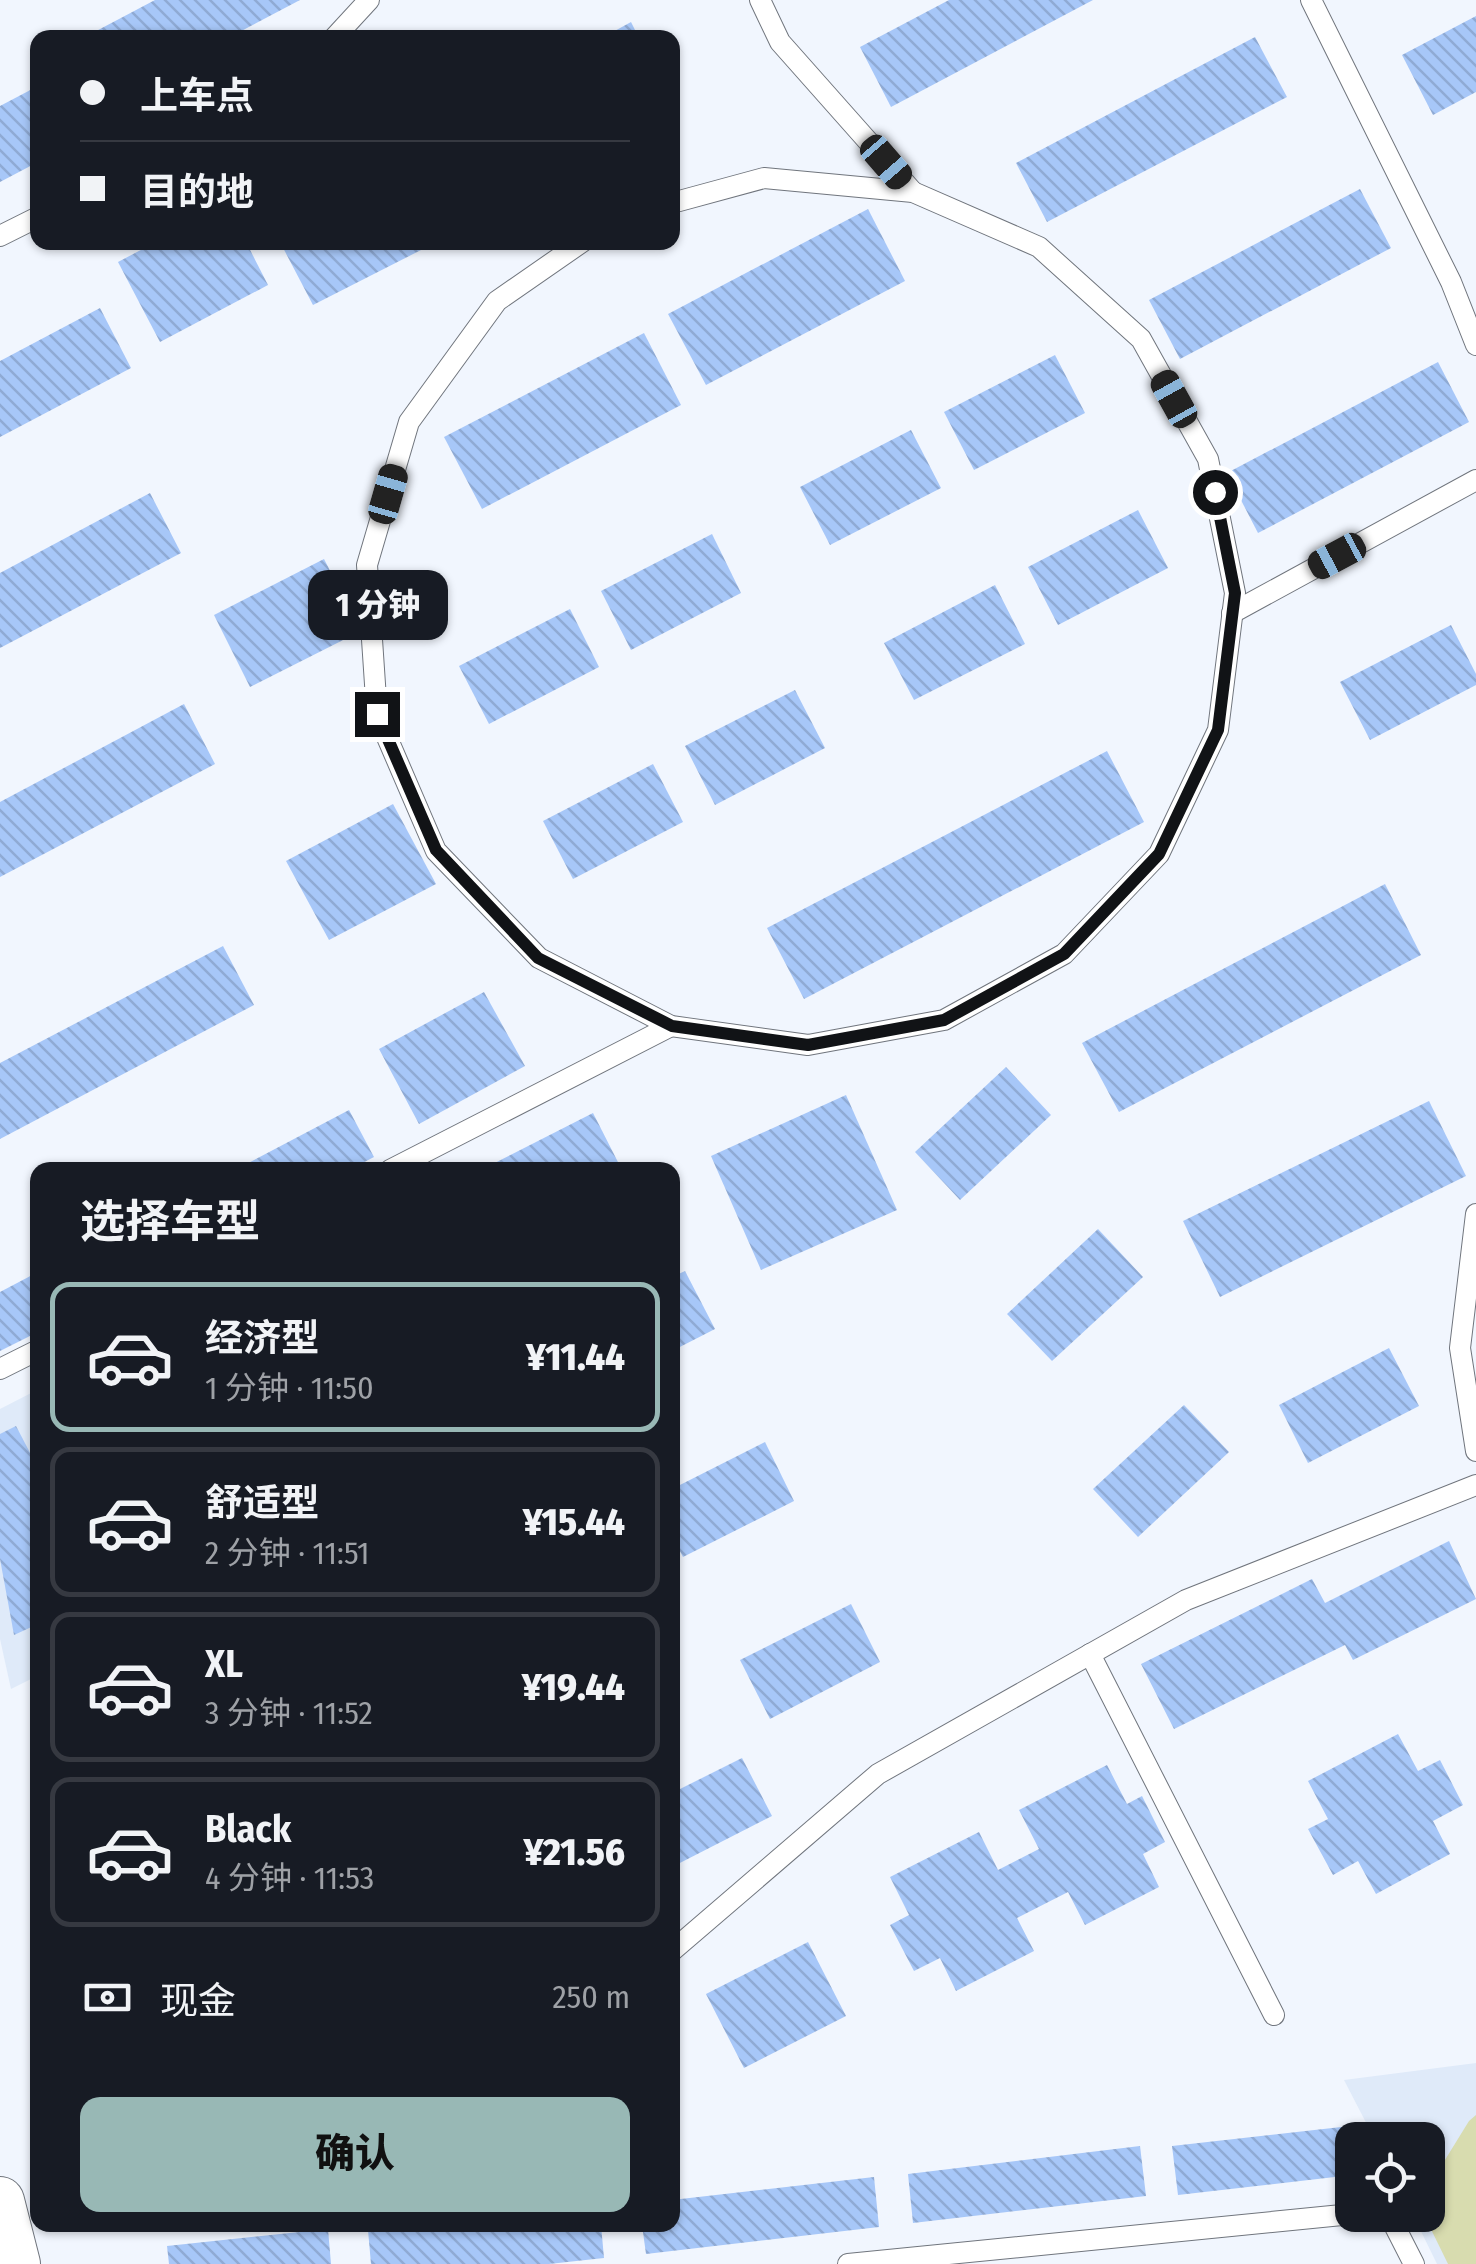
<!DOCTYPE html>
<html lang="zh">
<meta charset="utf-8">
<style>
:root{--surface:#171b24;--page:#242831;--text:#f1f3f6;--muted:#9ea1a6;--line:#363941;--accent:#98b8b5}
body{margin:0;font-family:"Fira Sans Condensed","Noto Sans SC",sans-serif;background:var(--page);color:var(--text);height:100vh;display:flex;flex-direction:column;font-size:38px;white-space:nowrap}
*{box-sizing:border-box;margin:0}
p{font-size:32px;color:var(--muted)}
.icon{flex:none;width:55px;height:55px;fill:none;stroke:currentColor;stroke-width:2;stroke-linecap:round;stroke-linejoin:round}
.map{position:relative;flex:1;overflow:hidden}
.side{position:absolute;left:30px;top:1162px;width:650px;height:1070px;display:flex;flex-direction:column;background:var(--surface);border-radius:20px;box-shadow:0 2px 8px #0004}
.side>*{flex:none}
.banner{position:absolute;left:30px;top:30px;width:650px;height:220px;border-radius:20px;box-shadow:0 2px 8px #0004;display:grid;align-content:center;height:220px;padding:0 50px;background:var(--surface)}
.tools{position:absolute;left:1335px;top:2122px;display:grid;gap:20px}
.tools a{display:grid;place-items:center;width:110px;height:110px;border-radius:20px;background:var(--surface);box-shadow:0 2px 8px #0004;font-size:50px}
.end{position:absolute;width:45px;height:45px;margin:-22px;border:12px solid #111316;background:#fff;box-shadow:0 0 0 5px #fff}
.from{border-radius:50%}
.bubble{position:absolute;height:70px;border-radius:20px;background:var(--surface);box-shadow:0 2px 8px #0004;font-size:32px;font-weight:800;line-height:70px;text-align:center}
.car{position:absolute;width:30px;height:60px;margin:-30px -15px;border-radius:12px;box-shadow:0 0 8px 2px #0007;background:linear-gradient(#222 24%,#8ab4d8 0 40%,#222 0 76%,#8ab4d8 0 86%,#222 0)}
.banner b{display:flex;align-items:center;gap:35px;height:95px;font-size:38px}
.banner b+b{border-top:2px solid var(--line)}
.banner i{width:25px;height:25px;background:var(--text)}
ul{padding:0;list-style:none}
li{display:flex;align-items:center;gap:30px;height:150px;margin:0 20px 15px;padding:0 30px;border:5px solid var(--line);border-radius:20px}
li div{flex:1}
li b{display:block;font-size:38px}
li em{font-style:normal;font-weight:800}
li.on{border-color:var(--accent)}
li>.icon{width:90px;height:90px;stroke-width:1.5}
h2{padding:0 50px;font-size:45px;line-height:120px}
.pay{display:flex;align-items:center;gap:25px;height:110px;padding:0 50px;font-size:38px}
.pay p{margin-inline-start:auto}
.button{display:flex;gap:20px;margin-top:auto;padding:20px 50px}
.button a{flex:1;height:115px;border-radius:20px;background:var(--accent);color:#111;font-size:40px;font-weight:800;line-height:115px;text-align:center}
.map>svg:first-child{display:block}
.built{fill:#dfeaf9}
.green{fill:#d8dcaf}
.building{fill:url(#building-back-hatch)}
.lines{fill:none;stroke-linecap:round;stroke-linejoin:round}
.service-casing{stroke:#70757d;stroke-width:22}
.tertiary-casing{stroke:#70757d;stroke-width:50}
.service{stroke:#fff;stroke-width:20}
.tertiary{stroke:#fff;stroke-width:48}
.route{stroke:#111316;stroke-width:12}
</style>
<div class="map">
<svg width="1476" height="2264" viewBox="0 0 1476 2264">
<defs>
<pattern id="building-back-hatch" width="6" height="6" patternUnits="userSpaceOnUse" patternTransform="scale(2.5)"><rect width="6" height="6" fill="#a7c7f8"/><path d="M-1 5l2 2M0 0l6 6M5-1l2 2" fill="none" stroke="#8faad4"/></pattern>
</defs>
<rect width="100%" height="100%" fill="#f1f6fe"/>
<g class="built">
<path d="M37,1390v286l-26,13 -11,-50v-230z"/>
<path d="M1476,2063v201h-39l-24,-49h15v-75h-53l-31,-60z"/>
</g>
<path class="green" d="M1476,2115v149h-28l-24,-49h4v-70l12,23 29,-47z"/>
<g class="building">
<path d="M155,0h145l-72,38h-145z"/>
<path d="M949,0h144l-202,107 -31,-60z"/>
<path d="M1476,16v76l-43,23 -31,-60z"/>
<path d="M631,22l8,16h-37z"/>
<path d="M1255,37l32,60 -240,125 -31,-59z"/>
<path d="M38,86v76l-38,20v-76z"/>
<path d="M1360,189l31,59 -211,111 -31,-59z"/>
<path d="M868,209l37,72 -199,104 -38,-71z"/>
<path d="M156,242h90l22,43 -108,57 -42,-80z"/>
<path d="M280,242h140l3,7 -110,56z"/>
<path d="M100,308l31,60 -131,69v-76z"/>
<path d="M644,333l37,72 -199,104 -38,-72z"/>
<path d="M1055,355l30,58 -111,57 -30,-58z"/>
<path d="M1438,362l31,60 -211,111 -31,-60z"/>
<path d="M911,430l30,58 -111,57 -30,-58z"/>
<path d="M150,493l31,60 -181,95v-75z"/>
<path d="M1138,510l30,58 -110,57 -30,-58z"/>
<path d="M712,534l29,59 -110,57 -30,-59z"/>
<path d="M324,559l37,72 -111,56 -36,-72z"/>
<path d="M995,585l30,59 -111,56 -30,-57z"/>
<path d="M570,609l29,58 -110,57 -30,-58z"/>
<path d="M1451,625l25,49v11l-106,55 -30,-58z"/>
<path d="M795,690l30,58 -110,57 -30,-59z"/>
<path d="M184,704l31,60 -215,113v-75z"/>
<path d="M1107,751l37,71 -340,177 -37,-71z"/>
<path d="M653,764l30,58 -110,57 -30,-58z"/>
<path d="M393,804l43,80 -107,56 -43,-79z"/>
<path d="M1385,884l36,71 -302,157 -37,-69z"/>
<path d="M223,946l31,59 -254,134v-76z"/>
<path d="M484,992l41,74 -106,58 -40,-75z"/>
<path d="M1006,1067l45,48 -91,85 -45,-48z"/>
<path d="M846,1095l51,115 -136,60 -50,-114z"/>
<path d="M1429,1101l37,75 -246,121 -37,-76z"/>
<path d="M349,1110l25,47 -25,13h-114z"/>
<path d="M593,1113l29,57h-141z"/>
<path d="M1098,1229l45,48 -91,84 -45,-47z"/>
<path d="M685,1271l30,58 -43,22v-74z"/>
<path d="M38,1272v60l-38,19v-59z"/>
<path d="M1389,1348l30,58 -111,57 -29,-58z"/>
<path d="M1184,1405l45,47 -91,85 -45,-48z"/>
<path d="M16,1426l22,42v156l-24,11 -14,-76v-125z"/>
<path d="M765,1442l29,59 -111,56 -11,-21v-47z"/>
<path d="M1449,1541l27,58 -123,61 -8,-15 -171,84 -33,-65 171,-85 13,24z"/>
<path d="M851,1604l29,58 -110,57 -30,-59z"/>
<path d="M1398,1734l20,37 22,-11 23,45 -30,16 17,33 -74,40 -18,-33 -25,14 -25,-46 20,-10 -20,-38z"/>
<path d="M742,1758l30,58 -100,51v-74z"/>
<path d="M1107,1765l20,39 15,-8 23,46 -22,12 16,33 -74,38 -17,-33 -51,26 17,33 -78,40 -16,-33 -26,13 -24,-46 19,-10 -19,-38 89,-45 19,38 41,-21 -20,-39z"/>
<path d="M808,1942l38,74 -102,52 -38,-74z"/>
<path d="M1350,2126l2,49 -174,20 -6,-49z"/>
<path d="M1140,2146l6,50 -233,27 -5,-49z"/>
<path d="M874,2177l5,50 -233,27 -4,-29h30v-25z"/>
<path d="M415,2225h186l3,33 -55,6h-178l-3,-34z"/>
<path d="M328,2229l3,35h-162l-2,-18z"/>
</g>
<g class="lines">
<g class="service-casing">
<g id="service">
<path d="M760,0l20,42 133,150"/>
<path d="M1311,0l140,282 25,63"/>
<path d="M334,38l35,-38"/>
<path d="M0,236l38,-19"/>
<path d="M582,242l-85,59 -88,121 -42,143 10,149 59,137 103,107 132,68 137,19 136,-25 120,-66 95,-100 59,-124 17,-137 -27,-134 -67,-120 -102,-92 -126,-55 -149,-14 -92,25"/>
<path d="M1232,613l244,-133"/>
<path d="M390,1170l281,-144"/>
<path d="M1476,1214l-16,134 16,103"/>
<path d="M0,1369l38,-19"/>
<path d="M1090,1654l184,361"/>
<path d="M672,1951l206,-177 308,-174 290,-115"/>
<path d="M1389,2215l25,49"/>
<path d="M848,2264l504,-50"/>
</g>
</g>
<g class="tertiary-casing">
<path id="tertiary" d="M0,2201l16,63"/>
</g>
<use href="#service" class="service"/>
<use href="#tertiary" class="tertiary"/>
</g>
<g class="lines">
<path class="route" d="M377,714l59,136 102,108 134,68 136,19 136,-25 120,-66 95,-100 59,-124 17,-137 -20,-101"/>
</g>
</svg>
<div class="tools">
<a><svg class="icon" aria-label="locate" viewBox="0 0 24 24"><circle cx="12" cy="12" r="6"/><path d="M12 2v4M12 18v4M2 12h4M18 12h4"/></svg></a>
</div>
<i class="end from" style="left:1215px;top:492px"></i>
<i class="end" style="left:377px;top:714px"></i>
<div class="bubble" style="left:308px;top:570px;width:140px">1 分钟</div>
<i class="car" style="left:886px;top:162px;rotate:139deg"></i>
<i class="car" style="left:1174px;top:399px;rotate:331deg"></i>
<i class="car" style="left:388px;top:494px;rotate:16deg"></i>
<i class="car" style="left:1337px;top:556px;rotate:242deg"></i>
<div class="banner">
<b><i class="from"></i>上车点</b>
<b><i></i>目的地</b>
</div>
<section class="side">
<h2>选择车型</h2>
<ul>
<li class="on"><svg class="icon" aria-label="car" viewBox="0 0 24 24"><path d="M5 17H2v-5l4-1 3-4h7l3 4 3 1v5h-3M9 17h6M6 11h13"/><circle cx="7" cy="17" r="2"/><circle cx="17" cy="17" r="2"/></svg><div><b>经济型</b><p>1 分钟 · 11:50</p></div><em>¥11.44</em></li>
<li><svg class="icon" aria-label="car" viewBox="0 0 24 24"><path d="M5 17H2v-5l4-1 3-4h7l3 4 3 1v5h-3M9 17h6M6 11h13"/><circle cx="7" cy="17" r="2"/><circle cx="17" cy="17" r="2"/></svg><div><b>舒适型</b><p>2 分钟 · 11:51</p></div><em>¥15.44</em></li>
<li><svg class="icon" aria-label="car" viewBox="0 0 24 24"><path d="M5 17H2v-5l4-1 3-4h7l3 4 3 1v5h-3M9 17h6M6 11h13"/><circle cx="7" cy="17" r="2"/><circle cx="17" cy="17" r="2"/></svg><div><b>XL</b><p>3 分钟 · 11:52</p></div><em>¥19.44</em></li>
<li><svg class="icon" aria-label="car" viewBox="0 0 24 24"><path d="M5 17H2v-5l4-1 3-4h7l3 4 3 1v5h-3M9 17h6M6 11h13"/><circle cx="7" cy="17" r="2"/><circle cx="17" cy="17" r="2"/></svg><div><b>Black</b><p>4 分钟 · 11:53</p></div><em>¥21.56</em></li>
</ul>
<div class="pay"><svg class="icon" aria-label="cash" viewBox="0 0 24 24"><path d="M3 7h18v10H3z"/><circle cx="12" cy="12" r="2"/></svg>现金<p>250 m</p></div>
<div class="button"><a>确认</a></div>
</section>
</div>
